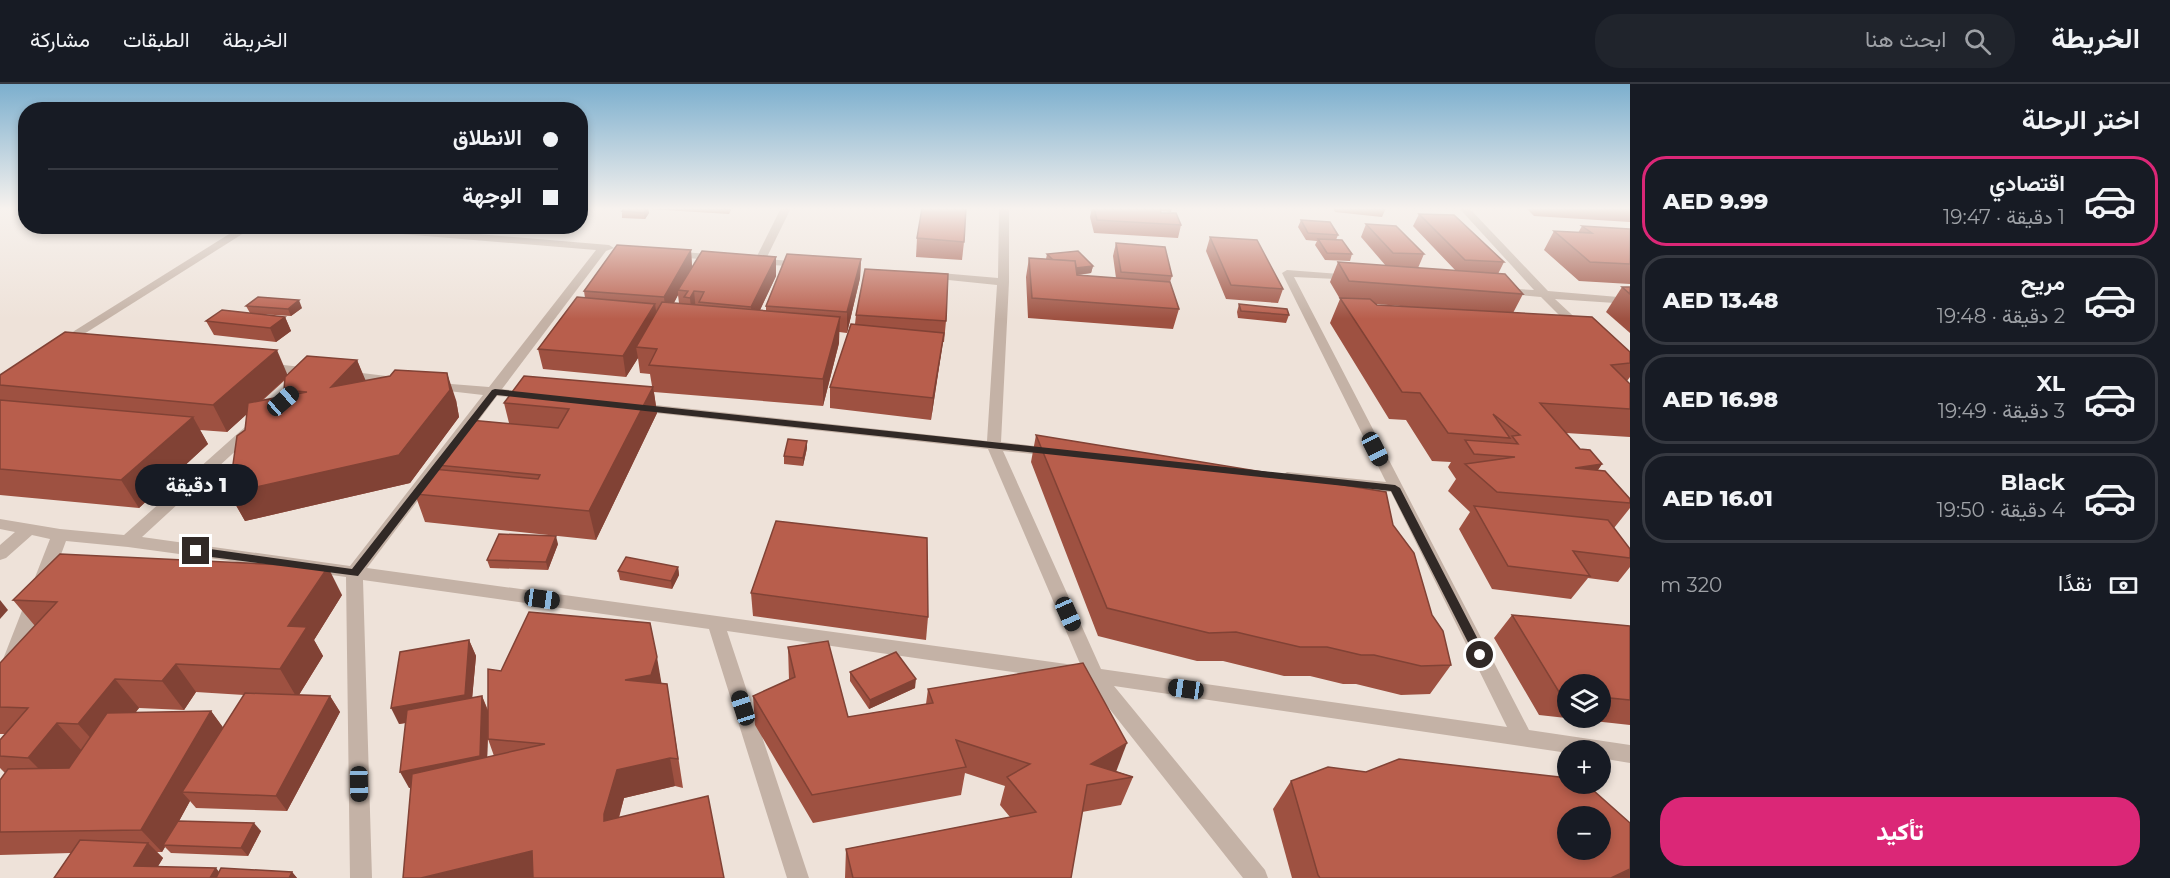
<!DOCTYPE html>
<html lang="ar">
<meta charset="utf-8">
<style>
:root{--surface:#171b24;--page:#20242c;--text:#f1f3f6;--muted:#9ea1a6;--line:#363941;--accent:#db2777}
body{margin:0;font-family:Montserrat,Vazirmatn,sans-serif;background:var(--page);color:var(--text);direction:rtl;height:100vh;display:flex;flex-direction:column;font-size:22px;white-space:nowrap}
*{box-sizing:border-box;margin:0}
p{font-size:20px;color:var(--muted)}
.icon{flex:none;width:33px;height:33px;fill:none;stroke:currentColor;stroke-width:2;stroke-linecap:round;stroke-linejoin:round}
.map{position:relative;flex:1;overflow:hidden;direction:ltr}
.sheet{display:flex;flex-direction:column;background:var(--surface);width:540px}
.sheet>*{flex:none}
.guide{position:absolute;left:18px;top:18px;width:570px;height:132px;border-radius:24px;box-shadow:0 3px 9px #0003;direction:rtl;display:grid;align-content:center;height:132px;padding:0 30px;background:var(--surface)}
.tools{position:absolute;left:1557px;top:590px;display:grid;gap:12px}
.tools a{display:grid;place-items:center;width:54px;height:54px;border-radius:50%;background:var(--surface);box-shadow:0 3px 9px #0003;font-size:30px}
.end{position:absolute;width:27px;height:27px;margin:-14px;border:8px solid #312926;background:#fff;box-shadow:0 0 0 3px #fff}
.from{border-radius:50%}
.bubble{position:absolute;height:42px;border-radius:21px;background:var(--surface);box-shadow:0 3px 9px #0003;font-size:20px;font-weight:800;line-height:42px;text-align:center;direction:rtl}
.car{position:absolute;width:18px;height:36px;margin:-18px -9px;border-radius:8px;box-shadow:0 0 4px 2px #0007;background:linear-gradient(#222 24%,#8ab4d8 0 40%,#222 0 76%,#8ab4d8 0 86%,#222 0)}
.guide b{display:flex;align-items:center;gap:21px;height:57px;font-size:22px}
.guide b+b{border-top:2px solid var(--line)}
.guide i{width:15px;height:15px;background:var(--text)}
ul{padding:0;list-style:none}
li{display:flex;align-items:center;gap:18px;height:90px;margin:0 12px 9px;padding:0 18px;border:3px solid var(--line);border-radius:24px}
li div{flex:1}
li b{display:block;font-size:22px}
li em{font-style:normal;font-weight:800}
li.selected{border-color:var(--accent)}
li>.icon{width:54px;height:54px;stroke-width:1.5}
h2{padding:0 30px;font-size:27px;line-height:72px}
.pay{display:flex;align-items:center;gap:15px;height:66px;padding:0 30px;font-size:22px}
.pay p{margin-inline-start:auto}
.primary-button{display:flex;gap:12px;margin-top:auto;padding:12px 30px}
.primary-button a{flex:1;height:69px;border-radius:24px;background:var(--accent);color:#fff;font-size:24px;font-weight:800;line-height:69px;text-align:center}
header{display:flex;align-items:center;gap:36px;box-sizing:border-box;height:84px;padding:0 30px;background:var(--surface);border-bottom:2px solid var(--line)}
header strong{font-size:28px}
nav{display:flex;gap:33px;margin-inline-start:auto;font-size:21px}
.search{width:420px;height:54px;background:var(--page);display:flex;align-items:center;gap:15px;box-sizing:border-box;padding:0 21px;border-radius:24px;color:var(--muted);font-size:22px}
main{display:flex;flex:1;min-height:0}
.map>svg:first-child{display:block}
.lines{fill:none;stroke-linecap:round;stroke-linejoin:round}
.minor{fill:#c4b2a6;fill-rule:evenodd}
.wall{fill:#9e5141;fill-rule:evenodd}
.shaded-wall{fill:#814235}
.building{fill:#b85e4c;stroke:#814235;stroke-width:1.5;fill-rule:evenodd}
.route{fill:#312926}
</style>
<header>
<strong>الخريطة</strong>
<div class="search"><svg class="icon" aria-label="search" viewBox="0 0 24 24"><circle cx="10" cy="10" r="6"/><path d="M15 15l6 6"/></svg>ابحث هنا</div>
<nav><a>الخريطة</a><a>الطبقات</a><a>مشاركة</a></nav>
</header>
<main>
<section class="sheet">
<h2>اختر الرحلة</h2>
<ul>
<li class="selected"><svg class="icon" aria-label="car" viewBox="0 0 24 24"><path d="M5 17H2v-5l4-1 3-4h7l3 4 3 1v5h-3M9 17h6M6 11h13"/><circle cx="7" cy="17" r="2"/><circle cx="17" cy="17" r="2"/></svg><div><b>اقتصادي</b><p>1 دقيقة · 19:47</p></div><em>AED 9.99</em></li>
<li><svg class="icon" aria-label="car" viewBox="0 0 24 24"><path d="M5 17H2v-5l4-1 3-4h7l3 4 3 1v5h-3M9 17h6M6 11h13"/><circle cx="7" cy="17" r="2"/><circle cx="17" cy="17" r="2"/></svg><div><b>مريح</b><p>2 دقيقة · 19:48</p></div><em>AED 13.48</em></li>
<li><svg class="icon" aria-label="car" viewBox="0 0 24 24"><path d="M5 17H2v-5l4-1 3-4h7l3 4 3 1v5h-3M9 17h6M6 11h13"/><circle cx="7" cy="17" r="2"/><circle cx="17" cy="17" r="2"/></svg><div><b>XL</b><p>3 دقيقة · 19:49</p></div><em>AED 16.98</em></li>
<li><svg class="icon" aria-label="car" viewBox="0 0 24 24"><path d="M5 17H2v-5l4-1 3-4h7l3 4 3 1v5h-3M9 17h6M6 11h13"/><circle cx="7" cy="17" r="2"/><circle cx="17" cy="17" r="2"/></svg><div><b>Black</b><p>4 دقيقة · 19:50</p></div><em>AED 16.01</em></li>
</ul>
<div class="pay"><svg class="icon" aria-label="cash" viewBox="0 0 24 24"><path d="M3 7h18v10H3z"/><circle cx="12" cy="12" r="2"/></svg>نقدًا<p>320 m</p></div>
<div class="primary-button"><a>تأكيد</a></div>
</section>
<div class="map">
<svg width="1630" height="794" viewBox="0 0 1630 794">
<rect width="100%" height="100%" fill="#eee2d9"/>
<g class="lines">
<g class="minor">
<path d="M781,124h10l-25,51 37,3 5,3 -1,2 -52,-3 -5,-3 6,-3z"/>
<path d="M999,124h10v74l-8,160 51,6 7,4 -7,4 -49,-5 98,218 406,58 -116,-235 -104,-10 -7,-5 7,-5 99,10 -104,-209 5,-3 66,5 4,1v4l-63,-3 235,453 101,15v18l-30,-5v-8h-32v3l-454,-67 151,184 3,8h-25l-154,-195 -362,-52 82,247h-22l-78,-249 -346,-49 9,298h-22l-4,-301 -218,-30 -62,-6 -56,151 -3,6 -7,2v-33l50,-128 -18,-4 -26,23 -6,2v-15l15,-13 -15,-3v-10l60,10 64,6 121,-108h10l2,3 -2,3 -113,104 208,29 133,-171 -52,-6 -5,-1 -2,-3 2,-3 63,5 107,-137 -255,-21 -5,-3h48l225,19 5,3 -8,3 -104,138 33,4 2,3 -2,3 -38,-3 -130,172 714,98 -93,-217 -351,-38 -7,-4 7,-4 350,38 10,-156 -68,-7 -5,-3 5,-3 69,6z"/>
<path d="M1459,124h10l79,83 82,7v6l-75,-5 29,27 2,3 -6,4 -4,-1 -35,-35 -43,-4v-4l4,-1 32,2z"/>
<path d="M242,142h13l-190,120h-8l-2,-3z"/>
<path d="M672,167l47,4 5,3 -5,3 -51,-5 -1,-2z"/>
<path d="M264,279l48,5 6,4 -6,4 -52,-6 -2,-3 2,-3z"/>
<path d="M345,287l50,6 7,4 -7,4 -55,-7 -1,-3 1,-3z"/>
</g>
</g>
<g class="wall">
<path d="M624,124h108l-3,6 -81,-5 1,4 -4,6 -23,-1v-7z"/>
<path d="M1092,124h80l-1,4 -10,-1v2l20,12 -3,13 -84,-5 -4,-16z"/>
<path d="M1333,124h53l-4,9 -47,-5z"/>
<path d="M1526,124h104v14l-96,-6z"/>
<path d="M1419,130l85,48 -6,12 25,20 -10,19 117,39v25l-3,4 3,3v53l-64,-4 14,16 22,15 -4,6 32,29v9l-16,20 16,21v18l-12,15 -30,-4 -17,21 -79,-10 -33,-60 11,-17 -22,-21 8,-12 -8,-12 3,-5 -19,-1 -26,-41 -17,-1 -59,-96 10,-24 -10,-17 8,-20 48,4 -25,-29 5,-13 58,30 -6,14 38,3 -43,-45zM1376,220l37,3 -36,-2z"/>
<path d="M1301,136l37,15 -2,5 16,14 -2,7 -25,-1 -10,-15 2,-4 -11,-1 -8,-13z"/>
<path d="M1582,142l48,3v55l-51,-3 -35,-31 10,-19 24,2z"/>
<path d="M1210,153l73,52 -5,14 -52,-4 -20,-48z"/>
<path d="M917,154l47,4 -2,18 -46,-3z"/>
<path d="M1116,159l56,33 -2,6 9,27 -6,20 -145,-11 -2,-41 3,-19 17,1 1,-5 46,12 -2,7 -14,2 39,3 -3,-22z"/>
<path d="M691,166l1,17 84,-10v19l-16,34 6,1v-5l95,-47 -1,19 -13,55 -8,-1v11l-16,63 -169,-14 3,21 -61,127 -171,-18 -10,-28 23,-25 -2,-4 73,-42 -5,-20 148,-17 -2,-12 -10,-1 -2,-15 -12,19 -83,-8 -5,-20 47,-51 -1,-7zM678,211l1,8h-5z"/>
<path d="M1622,203h8v46l-24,-21z"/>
<path d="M1239,220l50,11 -3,8 -48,-5 -1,-6z"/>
<path d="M246,222l56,2 -11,8 -32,-2 26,3 6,14 -15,11 -62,-7 -8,-14 44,-8z"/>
<path d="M856,231l90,6 -2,21h-1l-12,78 -101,-12v-21l25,-63z"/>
<path d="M357,276l8,21 91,19 3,17 -49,66 -165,38 -16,-28 16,-63 2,-16 -20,18 -27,-2 8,14 -69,64 -139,-13v-120h287zM285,296l-1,10 2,6 -24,5z"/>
<path d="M1036,351l357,90 39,90 19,50 -21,29 -29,1 -45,-11h-13l-33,-8h-26l-61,-15h-26l-99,-25 -67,-174z"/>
<path d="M807,364l-4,18 -19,-2v-8z"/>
<path d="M558,460l-10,26 -58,-2 -3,-8z"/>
<path d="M678,483l1,8 -7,14 -52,-9 -2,-9z"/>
<path d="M751,509l177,24 -2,23 -173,-24z"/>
<path d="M342,511l-28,45 9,16 -24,39 31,1 10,16 -53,99 -91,-3 -6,-7 -11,20 82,10 -13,25 -77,-3 -6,-6 -3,5h-5l6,6 -5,8 61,6h73l5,6h-243l17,-25 -71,2v-75l5,-7 -5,-5v-28l5,-6h-5v-71l35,-37 -22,-26zM196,608l48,3 -21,33 -12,-17 -76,2 4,-5 45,2z"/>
<path d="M1512,531l118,11v99l-91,-10 -45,-77zM1568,600h32v33h-32z"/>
<path d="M650,539l11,61h6l16,104 -8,-2 -51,12 -5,20 105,60 -313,-91 -2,1 -3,-65 -7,1 70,-84 7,16 -4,42 10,-2 6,14 13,-39zM488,655l6,17 -7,1z"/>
<path d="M788,563l60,70 78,-13 2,-15 188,82 17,6 -12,28 -39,7 -11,66h-226l1,-29 164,-32 -10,-12 5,-19 -40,-13 -4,22 -148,28 -58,-98 -2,-29 36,-16z"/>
<path d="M850,588l65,16 -46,21 -19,-28z"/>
<path d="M1291,697l339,97h-338l-19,-69z"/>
</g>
<g class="shaded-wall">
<path d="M647,124h1l1,5 -4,6 -1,-6z"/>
<path d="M691,166l1,19 -14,21v5l-12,22 -2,-20z"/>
<path d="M776,173v19l-24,51 -1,-20z"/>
<path d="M861,175l-1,19 -13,55v-21z"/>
<path d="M1093,182l-2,7 -31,4 2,-7z"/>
<path d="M694,207l2,20 -4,7 -2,-20z"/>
<path d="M299,216l3,8 -11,8 -3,-7z"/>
<path d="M655,220l3,20 -22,23 2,11 -12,19 -3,-21z"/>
<path d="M285,233l6,14 -15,11 -6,-14z"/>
<path d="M840,233l-1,26 -16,63v-27z"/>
<path d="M944,249l-3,20 -10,67 2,-22z"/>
<path d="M277,266l11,26 -61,56 -14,-27z"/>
<path d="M357,276l11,26 -37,1z"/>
<path d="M447,289l9,27 3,17 -49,66 -165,38 -16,-28z"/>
<path d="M653,303l4,26 -61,127 -7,-29z"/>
<path d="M193,333l15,27 -69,64 -18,-28z"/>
<path d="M807,357v7l-4,18v-8z"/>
<path d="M1602,380l-20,28 -7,-24z"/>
<path d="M556,452l2,8 -10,26 -2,-8z"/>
<path d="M328,483l14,28 -28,45 9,16 -26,42 -17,-29 8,-43z"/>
<path d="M678,483l1,8 -7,14 -1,-8z"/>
<path d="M0,516l8,10 -8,9z"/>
<path d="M469,556l7,16 -5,55 -72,13 -8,-16z"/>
<path d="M657,573l5,29 -37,-6z"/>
<path d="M176,580l20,28 -12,18 -22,-29z"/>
<path d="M115,595l24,29 -35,45 -26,-29z"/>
<path d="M916,595l-1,9 -46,21 1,-9z"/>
<path d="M330,612l10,16 -53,99 -11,-15z"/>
<path d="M482,612l6,16 -1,60 -78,16 -9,-16z"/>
<path d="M211,627l17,23 -46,58 8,9 -24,44h-3l2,2 -3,5 -21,-22z"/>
<path d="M57,639l26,29 -27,34 -28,-28z"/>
<path d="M1127,659l-11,29 -25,-8z"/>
<path d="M670,674l5,28 -51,12 -12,43 -8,-20v-7l13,-44z"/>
<path d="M254,739l7,8 -13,25 -7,-8z"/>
<path d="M148,759l15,15 -12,20 -17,-12z"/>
<path d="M532,767l9,27h-120z"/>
<path d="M216,784l8,10h-14z"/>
<path d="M1630,785v9h-19z"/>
<path d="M292,788l5,6h-8z"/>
</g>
<g class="building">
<path d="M624,124h23l-3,5 -22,-2z"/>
<path d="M922,124h44l-2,34 -47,-4z"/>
<path d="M1094,124h66l1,5h15l5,12 -84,-5z"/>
<path d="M1419,130l35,1 50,47 -39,-2z"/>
<path d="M1301,136l29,2 8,13 -30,-2z"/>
<path d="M1366,140l30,2 28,28 -31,-1z"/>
<path d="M1582,142l48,3v35l-40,-2 -36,-31 38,2z"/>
<path d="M1210,153l47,3 26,49 -52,-4z"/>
<path d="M1318,155l24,1 10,14 -25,-1z"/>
<path d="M1116,159l49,4 7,29 -51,-4z"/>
<path d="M617,161l74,5 -27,47 -80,-6z"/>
<path d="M702,167l74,6 -25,50 -52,-5 5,-10 -10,-1 -4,7 -6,-1 4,-6 -10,-1z"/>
<path d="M1078,167l15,15 -17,2 -1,-7 -22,-1 -6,-6z"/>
<path d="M787,170l74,5 -14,53 -81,-6z"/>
<path d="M1029,174l46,3 2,14 93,7 9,27 -147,-11z"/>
<path d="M1338,178l167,12 18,20 -174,-13z"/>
<path d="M865,185l83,5 -2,47 -90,-6z"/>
<path d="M1622,203h8v7z"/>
<path d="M258,213l41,3 -11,9 -42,-3z"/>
<path d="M577,213l78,7 -32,52 -85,-7z"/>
<path d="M1340,214l30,1 7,6 215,12 38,35v11l-19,2 19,19v25l-90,-6 40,46 10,1 12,14 -27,4 30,3 25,28v4l-133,-11 -32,-28 50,-7 -41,-3 -9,-14 53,4 -6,-8 8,-1 -27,-21 17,24 -62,-5 -28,-40 -18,-1z"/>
<path d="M662,218l178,15 -17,62 -174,-14 8,-16 -21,-2z"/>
<path d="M1239,220l48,5 2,6 -48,-4z"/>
<path d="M222,226l63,7 -15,11 -64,-7z"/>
<path d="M851,240l93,9 -11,65 -103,-11z"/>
<path d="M65,248l212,18 -64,55 -213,-20v-10z"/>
<path d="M307,272l50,4 -26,27 59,-11 5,-6 52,3 3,17 -51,65 -170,38 8,-57 8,-6 3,-27 59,-11 -23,-2 1,-13z"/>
<path d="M524,292l129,11 -64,124 -174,-17 18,-25 105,10 2,-4 -104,-10 34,-45 88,8 11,-19 -65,-6z"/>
<path d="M0,316l193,17 -72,63 -121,-11z"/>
<path d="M1036,351l350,57 7,33 21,28 18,62 11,16 8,34 -30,1 -47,-11h-13l-34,-8h-27l-64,-15 -27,1 -102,-25z"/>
<path d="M788,355l19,2 -4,17 -19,-2z"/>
<path d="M1474,422l134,14 22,29v9l-57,-7 17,25 -82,-10z"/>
<path d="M776,437l151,17 1,79 -177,-24z"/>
<path d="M499,450l57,2 -10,26 -59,-2z"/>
<path d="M60,470l268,13 -40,59 19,1 -27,42 -104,-5 -14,17 -47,-2 -37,45 -21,-1 -29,35 -28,-2v-16l28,-32 -28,-1v-44l57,-61 -44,-2z"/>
<path d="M626,473l52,10 -7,14 -53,-10z"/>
<path d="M529,528l121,11 7,34 -6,18 -26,5 42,4 11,75 -8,-1 -53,12 -13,44v7l104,-25 16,82h-191l-1,-27 -111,27h-18l9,-104 133,-30 -57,-5v-70l13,2z"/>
<path d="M1512,531l118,11v74l-30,-3v-13h-32v9l-9,-1z"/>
<path d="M469,556l-4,55 -74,13 9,-56z"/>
<path d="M828,557l20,76 85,-14 -5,-14 155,-26 44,80 -36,21 42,13 -46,8 -16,93h-218l-7,-29 190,-37 -29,-35 23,-13 -74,-24 10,27 -154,28 -59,-99 42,-19 -7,-30z"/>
<path d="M896,568l20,27 -46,21 -20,-28z"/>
<path d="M245,609l85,3 -54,100 -94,-4z"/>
<path d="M482,612l-2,60 -80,16 7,-62z"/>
<path d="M211,627l-70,119 -141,2v-52l8,-11 61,-1 38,-55z"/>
<path d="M1399,675l169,19v5h17l45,40v46l-19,9h-291l-2,-3 -27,-94 37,-14 38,5zM1568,732h32v33h-32z"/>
<path d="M178,737l76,2 -13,25 -78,-3z"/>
<path d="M80,756l68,3 -14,23 82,2 -6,10h-156z"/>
<path d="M221,784l71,4 -3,6h-73z"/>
</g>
<linearGradient id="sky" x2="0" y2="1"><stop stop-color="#7cafce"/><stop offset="0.53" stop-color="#f7f2ee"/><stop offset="1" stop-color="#f7f2ee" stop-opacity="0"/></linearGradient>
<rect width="1630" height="235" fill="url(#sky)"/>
<path class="route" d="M495,305l900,96 5,3 86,167 -6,5 -4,-2 -85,-167 -894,-96 -139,181 -162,-21 -5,-4 5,-4 156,22 140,-179z"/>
</svg>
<div class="tools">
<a><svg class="icon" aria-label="layers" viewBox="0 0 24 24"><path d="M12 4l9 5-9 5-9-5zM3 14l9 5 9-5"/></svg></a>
<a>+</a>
<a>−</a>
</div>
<i class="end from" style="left:1480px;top:571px"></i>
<i class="end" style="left:196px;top:467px"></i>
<div class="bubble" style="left:135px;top:380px;width:123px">1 دقيقة</div>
<i class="car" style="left:283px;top:317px;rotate:49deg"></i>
<i class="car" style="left:1375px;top:365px;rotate:153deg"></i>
<i class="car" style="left:542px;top:515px;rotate:98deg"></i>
<i class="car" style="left:1068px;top:530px;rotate:156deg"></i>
<i class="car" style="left:1186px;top:605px;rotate:278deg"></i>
<i class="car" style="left:743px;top:624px;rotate:342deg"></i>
<i class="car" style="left:359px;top:700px;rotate:179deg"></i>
<div class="guide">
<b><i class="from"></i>الانطلاق</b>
<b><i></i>الوجهة</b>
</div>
</div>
</main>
